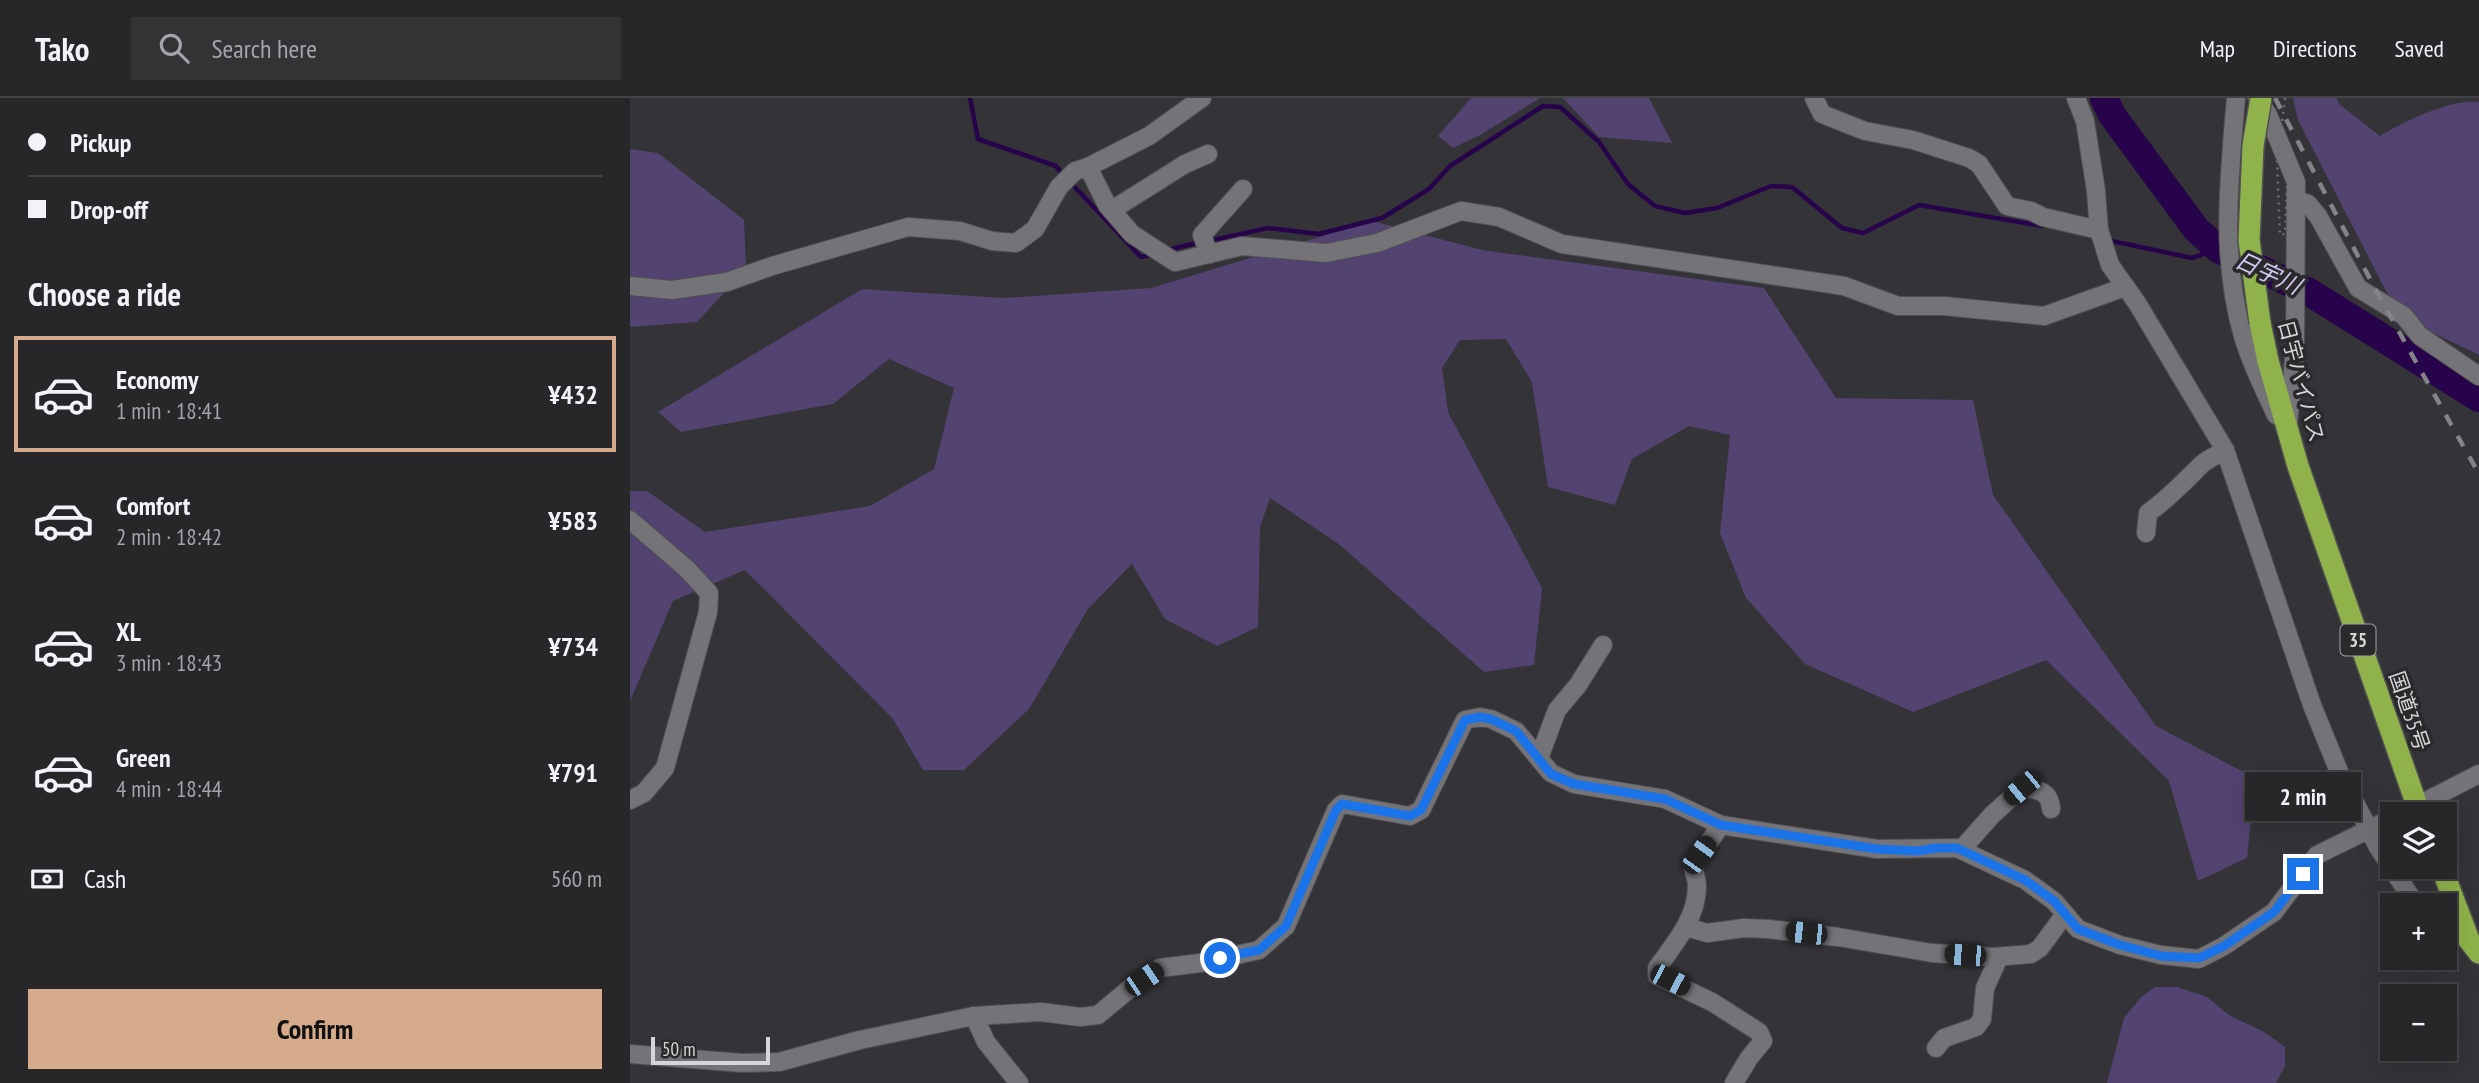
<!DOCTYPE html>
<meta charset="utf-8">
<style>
:root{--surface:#272629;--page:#333235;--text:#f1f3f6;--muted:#a4a5a8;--line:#434346;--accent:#d6ab8b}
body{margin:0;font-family:"PT Sans Narrow","Noto Sans JP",sans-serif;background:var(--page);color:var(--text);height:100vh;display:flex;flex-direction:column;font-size:26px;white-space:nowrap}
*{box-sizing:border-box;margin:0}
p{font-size:23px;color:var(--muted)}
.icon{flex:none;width:38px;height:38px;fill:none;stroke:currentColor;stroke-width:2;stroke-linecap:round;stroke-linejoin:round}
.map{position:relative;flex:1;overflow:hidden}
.panel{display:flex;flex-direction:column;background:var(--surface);width:630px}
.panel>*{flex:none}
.top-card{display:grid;align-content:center;height:154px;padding:0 28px;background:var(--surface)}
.fabs{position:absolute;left:1750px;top:704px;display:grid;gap:14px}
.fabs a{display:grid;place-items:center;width:77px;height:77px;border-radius:0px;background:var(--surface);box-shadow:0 7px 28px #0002,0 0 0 2px var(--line);font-size:35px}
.scale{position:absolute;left:21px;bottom:18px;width:119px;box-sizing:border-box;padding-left:7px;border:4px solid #d6d5d7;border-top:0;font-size:19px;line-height:24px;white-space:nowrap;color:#d6d5d7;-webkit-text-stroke:5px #2a292c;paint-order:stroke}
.end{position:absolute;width:32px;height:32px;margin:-16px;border:9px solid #1a73e8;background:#fff;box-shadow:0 0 0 4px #fff}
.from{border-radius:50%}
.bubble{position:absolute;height:49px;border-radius:0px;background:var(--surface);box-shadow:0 7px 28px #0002,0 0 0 2px var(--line);font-size:23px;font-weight:800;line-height:49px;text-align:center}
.car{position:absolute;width:21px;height:42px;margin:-21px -10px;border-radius:9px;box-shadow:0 0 5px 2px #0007;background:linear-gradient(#222 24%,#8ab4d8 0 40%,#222 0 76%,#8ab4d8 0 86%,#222 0)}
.top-card b{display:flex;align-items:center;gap:24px;height:66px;font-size:26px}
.top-card b+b{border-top:2px solid var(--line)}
.top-card i{width:18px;height:18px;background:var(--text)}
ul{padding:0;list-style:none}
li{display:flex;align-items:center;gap:21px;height:116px;margin:0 14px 10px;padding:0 14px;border:4px solid transparent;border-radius:0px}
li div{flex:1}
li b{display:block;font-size:26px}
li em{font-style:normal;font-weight:800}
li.current{border-color:var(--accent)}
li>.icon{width:63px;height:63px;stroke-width:1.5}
h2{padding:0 28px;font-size:32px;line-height:84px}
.pay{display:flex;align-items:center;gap:18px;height:77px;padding:0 28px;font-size:26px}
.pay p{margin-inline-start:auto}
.primary-button{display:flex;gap:14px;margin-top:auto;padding:14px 28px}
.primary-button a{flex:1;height:80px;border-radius:0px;background:var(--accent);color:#111;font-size:28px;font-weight:800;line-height:80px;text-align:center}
header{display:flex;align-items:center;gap:42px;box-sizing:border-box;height:98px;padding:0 35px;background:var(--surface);border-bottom:2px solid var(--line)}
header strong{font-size:33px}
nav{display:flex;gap:38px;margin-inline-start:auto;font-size:24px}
.search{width:490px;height:63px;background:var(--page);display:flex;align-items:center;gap:18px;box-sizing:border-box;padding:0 24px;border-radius:0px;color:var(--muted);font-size:26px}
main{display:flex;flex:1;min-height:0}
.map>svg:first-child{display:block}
.green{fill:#524371}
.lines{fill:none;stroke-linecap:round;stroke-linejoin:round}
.stream{stroke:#26034b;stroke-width:4.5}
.river{stroke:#26034b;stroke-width:28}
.minor-casing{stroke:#504f52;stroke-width:20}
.highway-casing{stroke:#504f52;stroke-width:24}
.minor{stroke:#747377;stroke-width:18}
.highway{stroke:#8fb34a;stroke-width:21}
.rail{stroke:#848386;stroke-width:4.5;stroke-dasharray:12 12;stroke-linecap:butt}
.highway-bridge-casing{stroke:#504f52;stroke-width:24;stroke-linecap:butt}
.path-bridge{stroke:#706f73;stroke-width:2.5;stroke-dasharray:2 5;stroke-linecap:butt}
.highway-bridge{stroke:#8fb34a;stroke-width:21}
.route{stroke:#1a73e8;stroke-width:9}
.labels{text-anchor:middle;stroke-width:7;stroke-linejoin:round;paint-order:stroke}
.shield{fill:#2a292c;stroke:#a2a1a4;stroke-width:2}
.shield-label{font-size:19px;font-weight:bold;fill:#d6d5d7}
.street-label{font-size:21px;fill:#d6d5d7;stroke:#2a292c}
.water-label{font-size:23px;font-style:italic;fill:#d2c7f1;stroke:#2a292c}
</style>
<header>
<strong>Tako</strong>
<div class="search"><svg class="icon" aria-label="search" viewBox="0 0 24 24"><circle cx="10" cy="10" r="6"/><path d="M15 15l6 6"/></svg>Search here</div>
<nav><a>Map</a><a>Directions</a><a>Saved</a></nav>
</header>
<main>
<section class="panel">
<div class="top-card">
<b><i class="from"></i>Pickup</b>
<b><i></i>Drop-off</b>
</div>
<h2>Choose a ride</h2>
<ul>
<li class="current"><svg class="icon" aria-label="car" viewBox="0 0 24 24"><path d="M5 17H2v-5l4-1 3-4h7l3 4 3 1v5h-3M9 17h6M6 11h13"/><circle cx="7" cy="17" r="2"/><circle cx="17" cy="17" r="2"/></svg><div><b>Economy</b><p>1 min · 18:41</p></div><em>¥432</em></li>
<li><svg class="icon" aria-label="car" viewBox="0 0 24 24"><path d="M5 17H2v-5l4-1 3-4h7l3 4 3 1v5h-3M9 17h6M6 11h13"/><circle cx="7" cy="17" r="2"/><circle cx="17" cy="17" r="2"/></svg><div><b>Comfort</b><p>2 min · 18:42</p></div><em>¥583</em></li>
<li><svg class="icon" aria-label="car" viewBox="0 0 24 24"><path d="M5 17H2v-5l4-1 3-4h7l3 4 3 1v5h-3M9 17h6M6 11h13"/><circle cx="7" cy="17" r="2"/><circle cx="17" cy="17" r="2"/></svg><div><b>XL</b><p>3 min · 18:43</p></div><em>¥734</em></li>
<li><svg class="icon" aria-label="car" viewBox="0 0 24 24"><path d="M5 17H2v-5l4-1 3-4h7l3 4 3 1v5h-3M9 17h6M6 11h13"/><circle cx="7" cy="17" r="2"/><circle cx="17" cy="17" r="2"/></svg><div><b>Green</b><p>4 min · 18:44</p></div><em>¥791</em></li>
</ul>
<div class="pay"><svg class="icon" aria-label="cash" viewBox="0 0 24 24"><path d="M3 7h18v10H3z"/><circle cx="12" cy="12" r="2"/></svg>Cash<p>560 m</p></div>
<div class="primary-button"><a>Confirm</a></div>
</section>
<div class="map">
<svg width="1849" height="985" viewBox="0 0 1849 985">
<rect width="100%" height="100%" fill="#343337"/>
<g class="green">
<path d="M841,0h69l-60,37 -27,13 -15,-12z"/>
<path d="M933,0h86l23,45 -73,-6z"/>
<path d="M1663,0h44l2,6 41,32c23,-14 73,-38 99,-34v253l-52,-25 -40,-37 -89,-173z"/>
<path d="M0,51l28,4 86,67 2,49 -49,53 -67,5z"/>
<path d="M742,123l110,29 282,38 72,110 137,2 20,95 163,231 99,52 -8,80 -49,23 -29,-100 -123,-121 -133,52 -108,-48 -59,-66 -26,-65 10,-98 -41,-9 -57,33 -17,46 -67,-18 -16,-105 -26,-43 -46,1 -18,28 6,44 94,176 -8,77 -50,7 -144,-127 -70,-47 -10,29 -2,100 -41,19 -52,-27 -33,-55 -44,45 -59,100 -65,61h-41l-30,-51 -148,-149 -72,31 -43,100v-210h17l58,41 165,-26 64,-37 20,-81 -65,-29 -56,45 -152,28 -23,-20 204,-123 142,9 147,-10z"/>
<path d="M1525,889h22l30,10 22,18 35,17 21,15v19l-9,17h-169l17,-65 17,-21z"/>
</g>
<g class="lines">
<g class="stream">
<path d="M340,0l8,41 78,27 7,9"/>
<path d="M439,83l72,76 12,-3"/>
<path d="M1477,142l85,18 26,-9"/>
<path d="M579,143l59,-13 51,6 63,-16 47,-29 21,-23 93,-60 17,1 39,35 29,42 27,22 30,7 32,-5 54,-22 21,1 50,41 21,5 56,-28 124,21"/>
<path d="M538,152l32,-8"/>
</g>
<path class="river" d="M1474,0l8,17 84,114 22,20 91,43 170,106"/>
<g class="minor-casing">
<g id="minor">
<path d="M1184,0l8,16 43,17 48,9 56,18 10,6 28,42 24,5 12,6 56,13"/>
<path d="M1446,0l9,23 11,70 3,39 11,35 27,38 88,147 87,255 28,69 38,73 38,58"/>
<path d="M1606,0c-7,81 -16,158 7,238 8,28 21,53 33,79"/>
<path d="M1627,0l11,17 28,67 -1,167 -7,76"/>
<path d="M458,69l19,38 25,29 43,28 67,-16 84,7 51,-10 84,-32 38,6 63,27 282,42 54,20h46l100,10 81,-29"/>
<path d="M1667,102l11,4 10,12 40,72 46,28 16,20 59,40"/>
<path d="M482,112l73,-46 23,-10"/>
<path d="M579,156l-7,-19 41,-46"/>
<path d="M0,188l42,4 55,-8 45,-16 136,-39 52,4 32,10 24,2 19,-14 24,-42 16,-16 13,-4 61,-31 53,-38"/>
<path d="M0,422l57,49 22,24 -1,19 -43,156 -21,25 -14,7"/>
<path d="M1516,435l2,-20c20,-14 36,-31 53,-48 6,-6 17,-10 24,-15"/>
<path d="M909,660l18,-48 21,-25 25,-40"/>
<path d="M1771,716l78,-40"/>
<path d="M1091,727l-28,40c0,7 4,13 4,21 0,32 -22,57 -40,82v8l55,26 47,30 4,9 -14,17 -15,25"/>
<path d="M1331,752l31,-35 30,-27c16,1 28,3 29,21"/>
<path d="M1056,829l21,6 37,-5 24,1 70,8 94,16 62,4 37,-3 9,-6 25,-34"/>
<path d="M1815,833l24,9"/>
<path d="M344,918l12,26 33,41"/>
<path d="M1306,950l8,-10 32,-11 6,-8 3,-31 14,-31"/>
<path d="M0,956l112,9 37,-1 81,-22 114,-24 67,-4 39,5 18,-2 30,-25 32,-22 40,-5 59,-13 27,-24 50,-116 6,-6 68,12 11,-6 44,-90 15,-3 11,2 25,12 35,42 23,11 91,15 56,26 156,24 80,-1 68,32 29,21 24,28 42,16 41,10 38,4 25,-13 50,-34 43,-57 75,-37"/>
</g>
</g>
<g class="highway-casing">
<g id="highway">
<path d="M1630,225l8,38 30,105 122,348"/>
<path d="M1811,768l28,74 10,13"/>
</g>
</g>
<use href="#minor" class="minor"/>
<use href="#highway" class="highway"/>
<path class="rail" d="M1645,0l105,200 99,176"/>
<g class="highway-bridge-casing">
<path id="highway-bridge" d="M1630,225l-11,-83 4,-94 8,-48"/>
</g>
<path class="path-bridge" d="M1655,0l-8,63 3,74 5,-1 2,-49"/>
<use href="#highway-bridge" class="highway-bridge"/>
</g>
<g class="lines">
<path class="route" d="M590,860l39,-8 27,-24 50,-116 6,-6 68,12 11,-6 44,-90 15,-3 11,2 25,12 35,43 23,10 91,15 56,26 156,24 41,2 17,-3h22l68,32 29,21 24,28 42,16 41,11 38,2 25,-12 50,-34 29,-38"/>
</g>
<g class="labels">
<rect class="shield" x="1710.5" y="526.5" width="35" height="31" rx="5"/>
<g class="shield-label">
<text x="1728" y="549">35</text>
</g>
<g class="street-label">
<text transform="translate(1671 283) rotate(75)" y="7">日宇バイパス</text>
<text transform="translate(1779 613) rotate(71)" y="7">国道35号</text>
</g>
<g class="water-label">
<text transform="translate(1638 175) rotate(25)" y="8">日宇川</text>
</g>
</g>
</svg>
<div class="fabs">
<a><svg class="icon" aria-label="layers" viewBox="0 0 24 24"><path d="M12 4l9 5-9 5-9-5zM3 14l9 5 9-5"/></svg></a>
<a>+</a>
<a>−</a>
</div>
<div class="scale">50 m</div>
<i class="end from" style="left:590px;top:860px"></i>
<i class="end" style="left:1673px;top:776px"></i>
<div class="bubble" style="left:1615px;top:674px;width:116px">2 min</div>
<i class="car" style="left:1392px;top:690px;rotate:230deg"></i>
<i class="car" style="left:1069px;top:757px;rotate:36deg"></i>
<i class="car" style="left:1176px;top:835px;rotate:276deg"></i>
<i class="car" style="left:1335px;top:857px;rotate:274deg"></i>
<i class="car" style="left:514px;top:881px;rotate:56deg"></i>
<i class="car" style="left:1040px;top:882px;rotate:117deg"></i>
</div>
</main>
